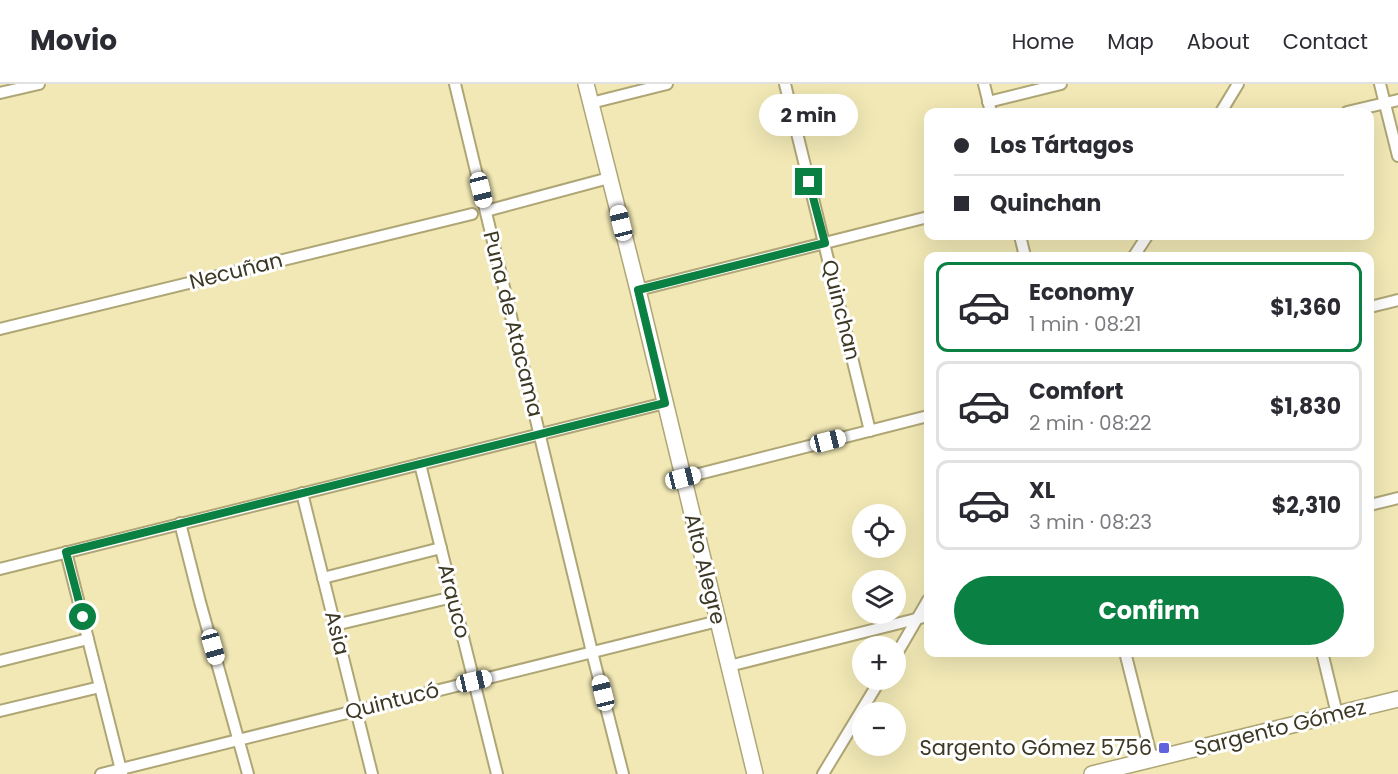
<!DOCTYPE html>
<meta charset="utf-8">
<style>
:root{--surface:#fff;--page:#f7f7f7;--text:#2b2b33;--muted:#7c7c81;--line:#e1e1e2;--accent:#0b8043}
body{margin:0;font-family:Poppins,sans-serif;background:var(--page);color:var(--text);height:100vh;display:flex;flex-direction:column;font-size:22px;white-space:nowrap}
*{box-sizing:border-box;margin:0}
p{font-size:20px;color:var(--muted)}
.icon{flex:none;width:33px;height:33px;fill:none;stroke:currentColor;stroke-width:2;stroke-linecap:round;stroke-linejoin:round}
.map{position:relative;flex:1;overflow:hidden}
.sheet{position:absolute;left:924px;top:168px;width:450px;height:405px;display:flex;flex-direction:column;background:var(--surface);border-radius:12px;box-shadow:0 6px 24px #0002}
.sheet>*{flex:none}
.banner{position:absolute;left:924px;top:24px;width:450px;height:132px;border-radius:12px;box-shadow:0 6px 24px #0002;display:grid;align-content:center;height:132px;padding:0 30px;background:var(--surface)}
.buttons{position:absolute;left:852px;top:420px;display:grid;gap:12px}
.buttons a{display:grid;place-items:center;width:54px;height:54px;border-radius:50%;background:var(--surface);box-shadow:0 6px 24px #0002;font-size:30px}
.end{position:absolute;width:27px;height:27px;margin:-14px;border:8px solid #0b8043;background:#fff;box-shadow:0 0 0 3px #fff}
.from{border-radius:50%}
.bubble{position:absolute;height:42px;border-radius:21px;background:var(--surface);box-shadow:0 6px 24px #0002;font-size:20px;font-weight:700;line-height:42px;text-align:center}
.car{position:absolute;width:18px;height:36px;margin:-18px -9px;border-radius:8px;box-shadow:0 0 4px 2px #0007;background:linear-gradient(#fff 24%,#345 0 40%,#fff 0 76%,#345 0 86%,#fff 0)}
.banner b{display:flex;align-items:center;gap:21px;height:57px;font-size:22px}
.banner b+b{border-top:2px solid var(--line)}
.banner i{width:15px;height:15px;background:var(--text)}
ul{padding:10px 0 0;list-style:none}
li{display:flex;align-items:center;gap:18px;height:90px;margin:0 12px 9px;padding:0 18px;border:3px solid var(--line);border-radius:12px}
li div{flex:1}
li b{display:block;font-size:22px}
li em{font-style:normal;font-weight:700}
li.current{border-color:var(--accent)}
li>.icon{width:54px;height:54px;stroke-width:1.5}
.button{display:flex;gap:12px;margin-top:auto;padding:12px 30px}
.button a{flex:1;height:69px;border-radius:36px;background:var(--accent);color:#fff;font-size:24px;font-weight:700;line-height:69px;text-align:center}
header{display:flex;align-items:center;gap:36px;box-sizing:border-box;height:84px;padding:0 30px;background:var(--surface);border-bottom:2px solid var(--line)}
header strong{font-size:28px}
nav{display:flex;gap:33px;margin-inline-start:auto;font-size:21px}
.map>svg:first-child{display:block}
.lines{fill:none;stroke-linecap:round;stroke-linejoin:round}
.street-casing{stroke:#afa676;stroke-width:14}
.secondary-casing{stroke:#afa676;stroke-width:18}
.street{stroke:#fff;stroke-width:10}
.secondary{stroke:#fff;stroke-width:15}
.route{stroke:#0b8043;stroke-width:8}
.poi-dot{fill:#6163dc;stroke:#fff;stroke-width:2}
.labels{text-anchor:middle;stroke-width:6;stroke-linejoin:round;paint-order:stroke}
.street-label{font-size:21px;fill:#3c3824;stroke:#fff}
.poi-label{font-size:21px;fill:#3c3824;stroke:#fff;text-anchor:end}
</style>
<header>
<strong>Movio</strong>
<nav><a>Home</a><a>Map</a><a>About</a><a>Contact</a></nav>
</header>
<div class="map">
<svg width="1398" height="690" viewBox="0 0 1398 690">
<rect width="100%" height="100%" fill="#f1e8b5"/>
<g class="lines">
<g class="street-casing">
<g id="street">
<path d="M455,0l137,568 31,122"/>
<path d="M785,0l85,347"/>
<path d="M984,0l7,28"/>
<path d="M1380,0l18,72"/>
<path d="M0,9l39,-9"/>
<path d="M988,18l73,-18"/>
<path d="M591,19l76,-19"/>
<path d="M1221,28l17,-28"/>
<path d="M1347,28l51,-12"/>
<path d="M486,127l123,-33"/>
<path d="M1020,152l5,20"/>
<path d="M1134,172l13,-20"/>
<path d="M638,206l290,-73"/>
<path d="M1370,223l28,-7"/>
<path d="M0,245l472,-115"/>
<path d="M420,380l77,310"/>
<path d="M683,394l245,-62"/>
<path d="M302,409l70,281"/>
<path d="M1370,421l28,-7"/>
<path d="M180,439l20,79 48,172"/>
<path d="M66,468l56,222"/>
<path d="M0,485l665,-166"/>
<path d="M323,494l118,-30"/>
<path d="M335,541l118,-28"/>
<path d="M1125,568l27,107"/>
<path d="M1322,568l15,62"/>
<path d="M896,571l32,-55"/>
<path d="M0,577l88,-22"/>
<path d="M729,582l199,-50"/>
<path d="M0,627l100,-24"/>
<path d="M101,690l617,-153"/>
<path d="M823,690l57,-94"/>
</g>
</g>
<g class="secondary-casing">
<g id="secondary">
<path d="M586,0l52,206 117,484"/>
<path d="M1092,690l306,-75"/>
</g>
</g>
<use href="#street" class="street"/>
<use href="#secondary" class="secondary"/>
</g>
<g class="lines">
<path class="route" d="M83,533l-17,-65 599,-149 -27,-113 187,-47 -16,-61"/>
</g>
<rect class="poi-dot" x="1158" y="658" width="12" height="12" rx="3"/>
<g class="labels">
<g class="street-label">
<text transform="translate(236 187) rotate(-14)" y="7">Necuñan</text>
<text transform="translate(841 226) rotate(76)" y="7">Quinchan</text>
<text transform="translate(513 240) rotate(76)" y="7">Puna de Atacama</text>
<text transform="translate(705 485) rotate(76)" y="7">Alto Alegre</text>
<text transform="translate(454 517) rotate(76)" y="7">Arauco</text>
<text transform="translate(337 549) rotate(76)" y="7">Asia</text>
<text transform="translate(392 617) rotate(-14)" y="7">Quintucó</text>
<text transform="translate(1280 644) rotate(-14)" y="7">Sargento Gómez</text>
</g>
<g class="poi-label">
<text x="1152" y="671">Sargento Gómez 5756</text>
</g>
</g>
</svg>
<div class="buttons">
<a><svg class="icon" aria-label="locate" viewBox="0 0 24 24"><circle cx="12" cy="12" r="6"/><path d="M12 2v4M12 18v4M2 12h4M18 12h4"/></svg></a>
<a><svg class="icon" aria-label="layers" viewBox="0 0 24 24"><path d="M12 4l9 5-9 5-9-5zM3 14l9 5 9-5"/></svg></a>
<a>+</a>
<a>−</a>
</div>
<i class="end from" style="left:83px;top:533px"></i>
<i class="end" style="left:809px;top:98px"></i>
<div class="bubble" style="left:759px;top:10px;width:99px">2 min</div>
<i class="car" style="left:481px;top:106px;rotate:166deg"></i>
<i class="car" style="left:621px;top:139px;rotate:346deg"></i>
<i class="car" style="left:828px;top:357px;rotate:76deg"></i>
<i class="car" style="left:683px;top:394px;rotate:76deg"></i>
<i class="car" style="left:213px;top:563px;rotate:164deg"></i>
<i class="car" style="left:474px;top:597px;rotate:77deg"></i>
<i class="car" style="left:603px;top:609px;rotate:346deg"></i>
<div class="banner">
<b><i class="from"></i>Los Tártagos</b>
<b><i></i>Quinchan</b>
</div>
<section class="sheet">
<ul>
<li class="current"><svg class="icon" aria-label="car" viewBox="0 0 24 24"><path d="M5 17H2v-5l4-1 3-4h7l3 4 3 1v5h-3M9 17h6M6 11h13"/><circle cx="7" cy="17" r="2"/><circle cx="17" cy="17" r="2"/></svg><div><b>Economy</b><p>1 min · 08:21</p></div><em>$1,360</em></li>
<li><svg class="icon" aria-label="car" viewBox="0 0 24 24"><path d="M5 17H2v-5l4-1 3-4h7l3 4 3 1v5h-3M9 17h6M6 11h13"/><circle cx="7" cy="17" r="2"/><circle cx="17" cy="17" r="2"/></svg><div><b>Comfort</b><p>2 min · 08:22</p></div><em>$1,830</em></li>
<li><svg class="icon" aria-label="car" viewBox="0 0 24 24"><path d="M5 17H2v-5l4-1 3-4h7l3 4 3 1v5h-3M9 17h6M6 11h13"/><circle cx="7" cy="17" r="2"/><circle cx="17" cy="17" r="2"/></svg><div><b>XL</b><p>3 min · 08:23</p></div><em>$2,310</em></li>
</ul>
<div class="button"><a>Confirm</a></div>
</section>
</div>
